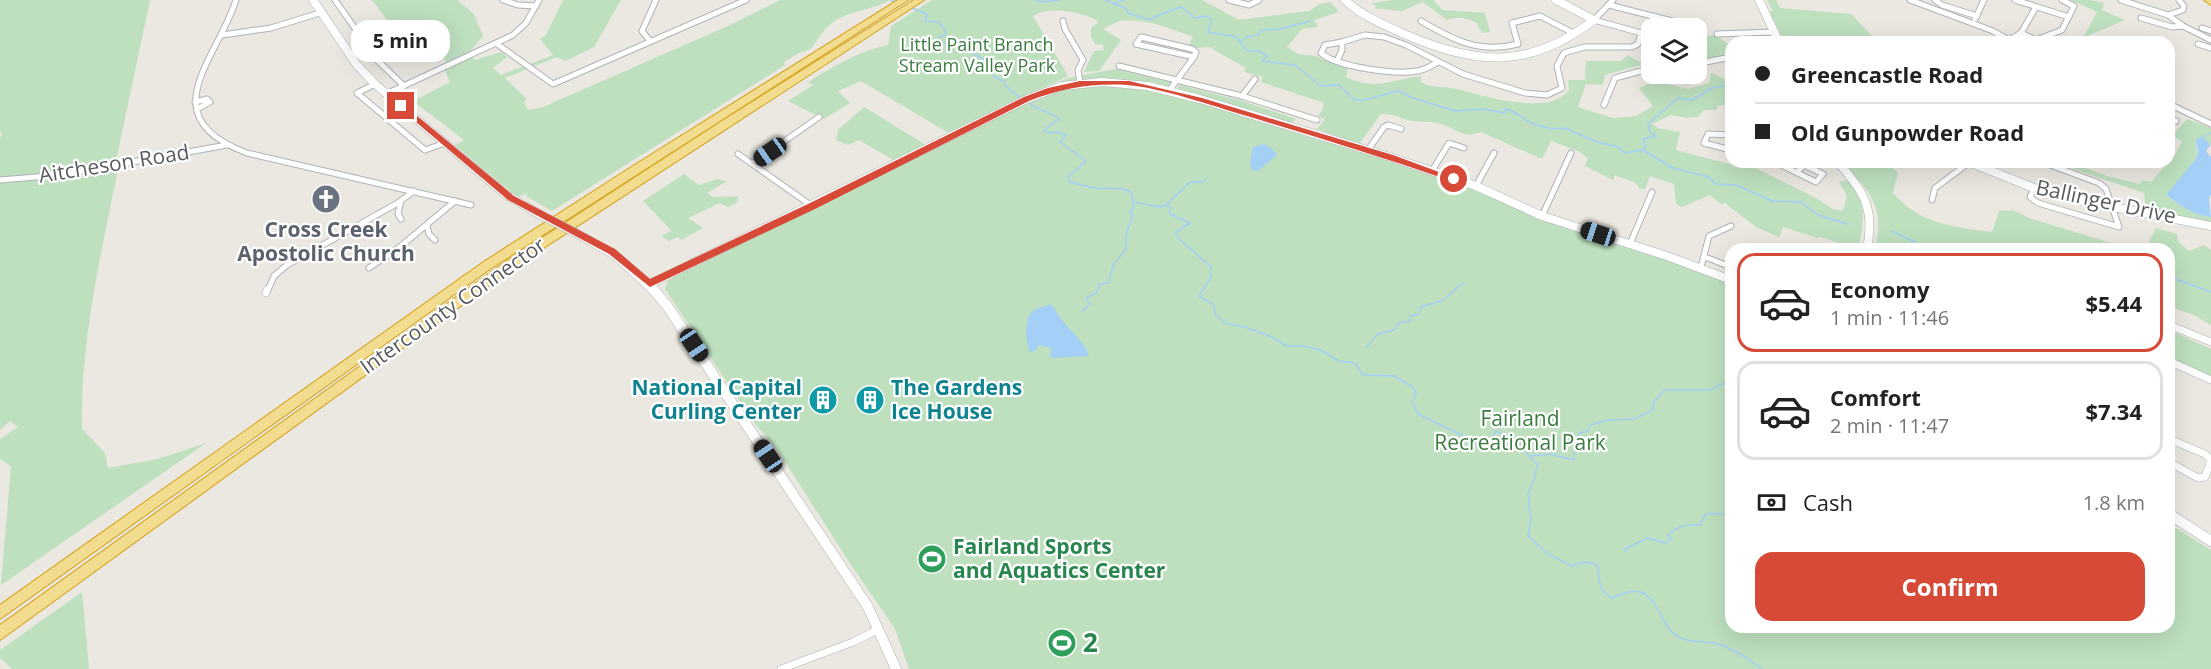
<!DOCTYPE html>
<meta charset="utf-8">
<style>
:root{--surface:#fff;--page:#f6f6f6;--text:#222;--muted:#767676;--line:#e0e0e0;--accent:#d84a38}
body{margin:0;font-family:"Open Sans",sans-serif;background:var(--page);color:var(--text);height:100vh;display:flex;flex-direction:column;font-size:22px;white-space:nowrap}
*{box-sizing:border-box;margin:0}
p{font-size:20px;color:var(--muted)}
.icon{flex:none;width:33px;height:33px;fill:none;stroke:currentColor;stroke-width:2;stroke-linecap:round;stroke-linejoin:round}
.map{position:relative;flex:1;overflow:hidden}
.sheet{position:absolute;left:1725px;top:243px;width:450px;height:390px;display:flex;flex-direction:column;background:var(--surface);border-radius:18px;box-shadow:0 6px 24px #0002}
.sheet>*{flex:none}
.guide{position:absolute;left:1725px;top:36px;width:450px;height:132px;border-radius:18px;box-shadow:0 6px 24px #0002;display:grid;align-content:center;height:132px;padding:0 30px;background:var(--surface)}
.fabs{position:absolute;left:1641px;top:18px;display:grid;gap:12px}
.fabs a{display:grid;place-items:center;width:66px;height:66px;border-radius:12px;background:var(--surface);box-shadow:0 6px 24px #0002;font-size:30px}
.end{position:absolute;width:27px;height:27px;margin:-14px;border:8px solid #d84a38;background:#fff;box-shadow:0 0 0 3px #fff}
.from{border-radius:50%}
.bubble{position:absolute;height:42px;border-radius:18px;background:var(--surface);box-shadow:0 6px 24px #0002;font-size:20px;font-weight:700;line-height:42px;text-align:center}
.car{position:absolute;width:18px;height:36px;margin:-18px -9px;border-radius:8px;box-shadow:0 0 4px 2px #0007;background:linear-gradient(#222 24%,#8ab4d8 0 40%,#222 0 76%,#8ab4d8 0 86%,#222 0)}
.guide b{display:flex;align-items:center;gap:21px;height:57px;font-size:22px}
.guide b+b{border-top:2px solid var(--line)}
.guide i{width:15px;height:15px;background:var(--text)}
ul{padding:10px 0 0;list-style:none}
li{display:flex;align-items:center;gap:18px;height:99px;margin:0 12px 9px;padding:0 18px;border:3px solid var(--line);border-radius:18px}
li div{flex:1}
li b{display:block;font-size:22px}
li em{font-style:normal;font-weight:700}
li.current{border-color:var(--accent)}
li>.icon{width:54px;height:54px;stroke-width:1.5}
.pay{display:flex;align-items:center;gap:15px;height:66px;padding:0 30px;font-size:22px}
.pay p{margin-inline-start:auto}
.button{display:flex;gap:12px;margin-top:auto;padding:12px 30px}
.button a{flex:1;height:69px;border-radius:18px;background:var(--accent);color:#fff;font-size:24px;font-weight:700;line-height:69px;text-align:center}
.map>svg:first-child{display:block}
.green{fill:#bee0bf}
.water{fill:#a4cff6}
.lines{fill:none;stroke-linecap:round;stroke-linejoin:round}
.stream{stroke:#a4cff6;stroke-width:1.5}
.street-far1-casing{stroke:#b0b2b6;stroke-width:7}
.street-casing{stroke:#b0b2b6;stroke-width:8}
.secondary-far1-casing{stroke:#afb2b6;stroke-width:9}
.secondary-casing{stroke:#afb2b6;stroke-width:11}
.highway-casing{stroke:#d6a014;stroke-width:2}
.street-far1{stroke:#fff;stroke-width:5}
.street{stroke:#fff;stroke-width:7}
.secondary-far1{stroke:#fff;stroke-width:8}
.secondary{stroke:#fff;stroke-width:10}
.highway{fill:#f2dc8f;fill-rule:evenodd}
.secondary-bridge-casing{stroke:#afb2b6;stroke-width:9;stroke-linecap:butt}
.secondary-bridge{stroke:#fff;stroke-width:8}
.route{fill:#d84a38}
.labels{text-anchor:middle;stroke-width:4.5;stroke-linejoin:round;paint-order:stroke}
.far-park-label{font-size:18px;fill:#3b7c40;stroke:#fff}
.street-label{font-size:21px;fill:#585b5f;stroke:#fff}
.worship-label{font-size:21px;font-weight:bold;fill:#5b616d;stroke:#fff}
.culture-label{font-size:21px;font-weight:bold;fill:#0d838f;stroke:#fff;text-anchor:end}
.park-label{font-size:21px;fill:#3b7c40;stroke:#fff}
.leisure-label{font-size:21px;font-weight:bold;fill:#27864d;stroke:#fff;text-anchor:start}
.near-leisure-label{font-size:26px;font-weight:bold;fill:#27864d;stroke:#fff;text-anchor:start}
</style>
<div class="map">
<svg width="2211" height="669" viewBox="0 0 2211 669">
<rect width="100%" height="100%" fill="#eae8e0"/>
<g class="green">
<path d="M0,0h150l-34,161 -63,13 -53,4v-41l2,-1 -2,-7z"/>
<path d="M372,0h85l17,14 9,22 -15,18 7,6 26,-8 6,5 -14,11 8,7 52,-20 -13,-16 6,-4 17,-35h58l-27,47 -29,14 -8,-4 -52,21 22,21 -3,3 4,8 15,-3 185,-81 52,-26h110c-17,10 -38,10 -54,20 -11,7 -18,19 -25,29l-12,4 -15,9 1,3 -233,146 -26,-15 1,-3 -10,4 -62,-52 9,-5 -51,-39 37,-19 -5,-11v-12l-31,-10 -17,-16z"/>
<path d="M932,0h270l37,20 70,-9 11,-7 10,-2 9,10 -25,8 4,7 -16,2 -15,18 11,7 17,2 33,13 -2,8c29,14 45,3 75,-1v6c12,7 25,4 37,7 26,7 91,28 111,1l-1,-10h17l1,-19h35l7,-6 16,9 -39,11 -2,10 -17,-1 -8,23 35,11 23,-2 17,-10 -14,-18 15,-7 34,8 21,-6 2,-10 16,7 4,-3v29l-13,-1 -2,5h-12l-6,7 -12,1 -15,-3 -19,9 6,4 22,4 -4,18 61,16 2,-4h4l73,36 17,11 10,2 4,-15 -8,-14 9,-2c20,22 16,42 10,69h-9v-3l-28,-9 -4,1 -34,-11 -4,10 -23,-10 -31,-24 -4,1 -11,-9 -28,12 -6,-3 -2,-20 -24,-8 -5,13 -6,-1 -3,-5 -21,-8 -2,5 -28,-14 3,-8 -10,-7 -27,-10 -9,18 -61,-27c-21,8 -26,-6 -44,-9 -8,-2 -16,-1 -24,-2 -12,-2 -20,-8 -32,-7l-22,30 -42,-15 8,-10 -8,-3 5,-5 2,-8 -63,-21 2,-5 -19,-5 2,-4 -37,-21 -12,1 -8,-3 4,-8c-21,-8 -48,-19 -72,-16 -6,1 -13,6 -18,8l18,11 -22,31 -15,1 10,-21 10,-1 -1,-5 -8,-1 -4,-7v-9l8,-6c-13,-10 -52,-17 -66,-6l35,60 -116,55 -5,1 -86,-51 -23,10 12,12 -26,16 -36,-18 25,-16 -5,-3c25,-15 52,-32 80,-37l3,-19z"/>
<path d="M1392,0h41l10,10 42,3 5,19 -6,1 -5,-4 -2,-6c-9,-5 -20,-7 -30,-3l-24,-18 -21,9 -29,-3 4,-1 -5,-4z"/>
<path d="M1767,0h9l4,8 71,6 27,28h-96l-14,-31h5z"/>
<path d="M2071,0h20l13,3 -2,7 23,10 -42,18 14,-26z"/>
<path d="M1716,35l15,11v9l-34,5 -1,-13 4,-1 -3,-9z"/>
<path d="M1116,69l48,12 2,-2 7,2 -4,5 -5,1 -34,-7 -27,-1 124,30 248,78 61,28 195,67v345h438v-103l42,26v119h-1302l-14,-40 -8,-12 -38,-55 -72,-113 -25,-29 -87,-131 3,-8 24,-17 350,-174 26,-12z"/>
<path d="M1179,85l60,15 57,19 -4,4 -115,-33z"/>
<path d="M864,107l62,38 -31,16 -36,-21 -11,5 -12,-5 2,-10z"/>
<path d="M2187,119l24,9v18l-10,-9 -5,10 2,7 -3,6 -29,35c13,10 29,21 45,22v6l-65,-14 -2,-16 -91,-31h16l38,14 33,8 3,-4 8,2 24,-27 7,-14 -13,-7 7,-3z"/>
<path d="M1844,162h40l14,10 -5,21c26,31 61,34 99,39l7,-21 14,-1 16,8 102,31h-256c10,-45 -4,-53 -31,-87z"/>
<path d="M118,169c-17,86 -38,171 -36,260l23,24 3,15 50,-9 48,-16 -205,142 10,-119 -11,-7v-20l18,-12 -8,-6 -10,9v-247l50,-4 11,2z"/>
<path d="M684,174l15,11 18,-6 10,2 -20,12 6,4 25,-1 -1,7 -9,4 -8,-4 -32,15 15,10 -22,12 -3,-3 -9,4 -8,-5 11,-5 -29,-30z"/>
<path d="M2156,228l21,6 1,8 11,9 15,-6 7,5v75l-17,-10 -25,-8v-58h-24z"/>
<path d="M2169,330l42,19v28l-42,-18z"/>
<path d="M82,592l7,77h-77l-12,-11v-8z"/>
</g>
<g class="water">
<path d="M2201,137l8,5 1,4 -4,5 5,6v37l-2,5 2,18c-17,-1 -31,-12 -45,-22l29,-35 3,-6 -2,-14z"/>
<path d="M1264,144l6,3 7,8 -19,16 -6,-1 -2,-7 3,-16z"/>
<path d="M1050,304c6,5 7,10 12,16 9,12 23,22 27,36l-37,2 -2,-1 1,-9 -12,-3 -4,6 -5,1c-4,-11 -7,-32 3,-41 5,-4 12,-4 17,-7z"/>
</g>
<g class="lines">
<g class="stream">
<path d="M891,0l5,2"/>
<path d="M1036,0l8,2 15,-2"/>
<path d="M1105,0l20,8 3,5 21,7c4,-3 28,-12 33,-13l13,11 11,-2 6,4 -4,12 28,5 11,14h12l8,5 -5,5 33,4 26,21 18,-1 15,15h10l34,-9 15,7 42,13 28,-2 22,4 -1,-4 6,1 23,14 19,5 13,-1 32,14 21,5 7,6 18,-3 30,18 36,9 6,7 21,1 36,16 29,1 17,13 29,9"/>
<path d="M1114,3l10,-3"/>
<path d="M912,8l15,6 -2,7 14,1 6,8v5l-6,2 -2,5 4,2 22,-5 7,12 20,13 3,12 12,6v3l17,14"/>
<path d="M1240,42l7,-5 11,-2 3,-5 19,-1 30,-8"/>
<path d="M1029,103c9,8 22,8 30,16l-15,11 3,3 10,-1 9,3 -6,7 26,19 -16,14 -2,3 2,4 24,6 30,1 8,4 1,9 27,5 6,-2 5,3 -2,5 21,10 -14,9v4l35,31v10l-12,19 14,8 3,11 8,8 21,4 27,10 14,9h17l18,4 18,11 16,2 8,12 31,1 20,12 2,6 -4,8 6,12 62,30h8l8,-13 16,7 25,26 -2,14 -7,15 3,26 -3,17 20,18 24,12c10,-4 17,-6 26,0 1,14 0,25 14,32 9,-3 22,-10 31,-5 17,9 18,33 34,43 12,8 27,4 41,8 16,5 31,15 44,25"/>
<path d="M2203,138l7,-5"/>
<path d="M1643,150l3,-4 -3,-7 13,-3 -6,-4 -2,-8 30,-26 14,2 20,-12 19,-4"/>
<path d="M1167,204l23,-22h13l3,-3"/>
<path d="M1892,231l37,18"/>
<path d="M1992,249h15"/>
<path d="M2169,273l4,5 38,14"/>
<path d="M1082,312l8,-8 -4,-6 10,-5 4,-9 8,-1 6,-19 12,-15v-14l7,-20 -4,-2 5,-6 -2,-4"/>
<path d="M1366,348l12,-14 16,-4 5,-7 11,-2 1,-5 8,-2 2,-7 23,-7 18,-17"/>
<path d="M1530,456l21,-2 22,6 6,-27 9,-2 2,-6 18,-5 26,-1 19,-9 1,-9 11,-11h44l20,-9"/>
<path d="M1626,552l-1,-3 22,-11 19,5 5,-4 -3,-4c9,-9 19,-11 32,-10l5,-10c10,-3 16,0 26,-2"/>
</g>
<g class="street-far1-casing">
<g id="street-far1">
<path d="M236,0c-19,60 -86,117 11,153l224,52"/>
<path d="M335,0l43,61 26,25"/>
<path d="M503,0l15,5 18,1"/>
<path d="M1229,0l20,5 10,-5"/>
<path d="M1613,0l-19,20 58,16"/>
<path d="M1910,0l83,31 19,11"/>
<path d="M1935,0l7,5 35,11"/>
<path d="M2015,0l54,17"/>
<path d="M2121,0l47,15 15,-5 1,-4 -5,-6"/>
<path d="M1609,5l63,16"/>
<path d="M2168,15l15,11 28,14"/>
<path d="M2141,18l31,9 11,-1"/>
<path d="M1975,19l9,-19"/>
<path d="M1063,21l2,8 18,31 -5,10 2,13"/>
<path d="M1421,21c32,19 59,33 97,23l-6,-21 28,-7 35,18"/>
<path d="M2202,28l9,3"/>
<path d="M2021,33l15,-26"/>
<path d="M1717,34l57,-2"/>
<path d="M222,35l49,-7 52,-16"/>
<path d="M1141,37l51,12 4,3 -2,5 -58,-13z"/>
<path d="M2009,40l12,-7 15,7 26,-10 12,-24 -12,-6"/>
<path d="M650,41l-8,-10 14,-31"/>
<path d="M1342,42l-17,3 -4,8c16,14 74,22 96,18 8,-1 14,-5 21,-9"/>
<path d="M497,44l56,40 193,-84"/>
<path d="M2198,44l13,4"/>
<path d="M1337,61l5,-11v-8l23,-7 19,2 22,8 57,29 62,19 22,2 15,-7 -5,-22 7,-13 20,-6h48l6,-3 3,-10"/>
<path d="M1696,64l35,-7"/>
<path d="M1119,66l123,30 75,24"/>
<path d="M375,84l-18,9 68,57 20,-7"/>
<path d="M1168,92l26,-35"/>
<path d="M386,94l127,-59 13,-12 13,-23"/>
<path d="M1242,96l13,-17"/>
<path d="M195,102l12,-3 3,3 -13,7"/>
<path d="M2169,104l42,20"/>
<path d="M1604,105l11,-27 37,-10"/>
<path d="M2169,118l7,3"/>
<path d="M1731,135l-23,-1 -4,9 27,7"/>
<path d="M1368,150l16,-23 4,-2 13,4"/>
<path d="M738,154l74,52"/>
<path d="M1775,162l41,20 7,-8 -19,-9 -7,7"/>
<path d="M753,163l66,-46"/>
<path d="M1432,171l17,-28 15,5"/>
<path d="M0,180l60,-5 167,-30"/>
<path d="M1476,186l18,-33"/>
<path d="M2034,188l-4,9 8,6 81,24 -13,-38 -7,-6 -57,-21"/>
<path d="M1932,200l3,-12 35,-26"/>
<path d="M401,201l-3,13 3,5"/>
<path d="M1542,216l29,-63"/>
<path d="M427,226l2,8 6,6"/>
<path d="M1630,244l22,-52"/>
<path d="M1705,257l26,10"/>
<path d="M1701,267l8,-31 22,-10"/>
<path d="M369,268l32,-22 54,-45"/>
<path d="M267,292l7,-16 13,-11 109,-61 18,-13"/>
</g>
</g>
<g class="street-casing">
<g id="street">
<path d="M266,293l1,-3"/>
<path d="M2169,325l42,17"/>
<path d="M2169,361l42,19"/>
<path d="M2169,439l36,15 6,6 -6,17 -7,1 -29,-16"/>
<path d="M781,669l72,-27 26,-13"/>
</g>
</g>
<g class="secondary-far1-casing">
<g id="secondary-far1">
<path d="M313,0l44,65 18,19 130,110 34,20"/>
<path d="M1345,0c18,17 41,26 64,36 70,30 122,32 185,-16l-38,-20"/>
<path d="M1759,0l20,42"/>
<path d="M1838,162c26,31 37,45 29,87"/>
<path d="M1969,162l65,26 44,12 133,26"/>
<path d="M578,234l38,22 39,36"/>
<path d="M650,284l377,-185 35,-13 40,-4 46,4 52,13 190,58 86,29 66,30 125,40 64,24"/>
</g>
</g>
<g class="secondary-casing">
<g id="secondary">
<path d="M654,290l14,17 200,300 28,62"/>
<path d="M2169,514l42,27"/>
</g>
</g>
<g class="highway-casing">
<g id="highway">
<path d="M898,0h10l-418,269 -490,350v-14l482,-342 151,-97z"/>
<path d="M914,0h10l-411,268 -513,372v-15l505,-363 217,-141z"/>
<path d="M2204,0h7v5z"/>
</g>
</g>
<use href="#street-far1" class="street-far1"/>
<use href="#street" class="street"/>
<use href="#secondary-far1" class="secondary-far1"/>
<use href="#secondary" class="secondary"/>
<use href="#highway" class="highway"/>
<g class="secondary-bridge-casing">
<path id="secondary-bridge" d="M539,214l39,20"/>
</g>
<use href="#secondary-bridge" class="secondary-bridge"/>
</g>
<path class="route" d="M1080,81h49l73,17 191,57 65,24 -7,2c-68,-24 -136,-44 -204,-65 -35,-10 -84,-28 -120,-31 -34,-2 -65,3 -98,16l-214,108 -165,78 -41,-33 -101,-54 -111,-94 7,-1 110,91 101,53 35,30 158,-75 216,-107 24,-9z"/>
<defs>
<g id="church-disc" transform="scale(1.5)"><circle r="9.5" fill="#6b7280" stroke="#fff"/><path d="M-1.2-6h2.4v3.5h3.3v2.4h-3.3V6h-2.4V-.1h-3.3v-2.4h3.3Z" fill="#fff"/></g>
<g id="building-disc" transform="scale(1.5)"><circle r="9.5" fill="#0f9aa8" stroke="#fff"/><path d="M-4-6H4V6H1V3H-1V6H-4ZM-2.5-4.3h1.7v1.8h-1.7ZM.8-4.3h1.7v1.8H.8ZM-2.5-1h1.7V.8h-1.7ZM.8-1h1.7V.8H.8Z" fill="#fff"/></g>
<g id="stadium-disc" transform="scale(1.5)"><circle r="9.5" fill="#2e9e5b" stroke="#fff"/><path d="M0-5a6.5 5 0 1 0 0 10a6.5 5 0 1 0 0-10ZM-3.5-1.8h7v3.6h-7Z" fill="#fff"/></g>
</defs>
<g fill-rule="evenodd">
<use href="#church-disc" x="326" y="199"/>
<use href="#building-disc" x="823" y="400"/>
<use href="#building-disc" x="870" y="400"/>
<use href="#stadium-disc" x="932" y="559"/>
<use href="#stadium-disc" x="1062" y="643"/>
</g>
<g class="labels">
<g class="far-park-label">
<text x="977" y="51">Little Paint Branch<tspan x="977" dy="21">Stream Valley Park</tspan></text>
</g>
<g class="street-label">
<text transform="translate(114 164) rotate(-9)" y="7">Aitcheson Road</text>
<text transform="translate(2106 202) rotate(12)" y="7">Ballinger Drive</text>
<text transform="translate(453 306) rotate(-35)" y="7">Intercounty Connector</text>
</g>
<g class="worship-label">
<text x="326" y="237">Cross Creek<tspan x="326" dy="24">Apostolic Church</tspan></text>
</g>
<g class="culture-label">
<text x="802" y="395">National Capital<tspan x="802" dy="24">Curling Center</tspan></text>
<text x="891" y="395" text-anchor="start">The Gardens<tspan x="891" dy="24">Ice House</tspan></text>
</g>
<g class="park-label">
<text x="1520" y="426">Fairland<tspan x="1520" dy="24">Recreational Park</tspan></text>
</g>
<g class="leisure-label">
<text x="953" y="554">Fairland Sports<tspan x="953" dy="24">and Aquatics Center</tspan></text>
</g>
<g class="near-leisure-label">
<text x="1083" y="652">2</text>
</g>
</g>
</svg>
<div class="fabs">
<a><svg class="icon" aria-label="layers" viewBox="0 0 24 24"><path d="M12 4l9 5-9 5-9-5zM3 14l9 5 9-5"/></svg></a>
</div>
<i class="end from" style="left:1454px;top:179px"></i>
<i class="end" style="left:401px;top:106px"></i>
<div class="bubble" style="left:351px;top:20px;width:99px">5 min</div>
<i class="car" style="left:770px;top:152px;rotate:235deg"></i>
<i class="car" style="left:1598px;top:234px;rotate:288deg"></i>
<i class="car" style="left:694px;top:345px;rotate:146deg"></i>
<i class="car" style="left:768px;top:456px;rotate:326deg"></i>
<div class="guide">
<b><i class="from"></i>Greencastle Road</b>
<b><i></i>Old Gunpowder Road</b>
</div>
<section class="sheet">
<ul>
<li class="current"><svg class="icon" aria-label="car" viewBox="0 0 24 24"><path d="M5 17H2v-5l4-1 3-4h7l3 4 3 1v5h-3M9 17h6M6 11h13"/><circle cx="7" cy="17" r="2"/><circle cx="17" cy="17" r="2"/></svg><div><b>Economy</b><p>1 min · 11:46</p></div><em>$5.44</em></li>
<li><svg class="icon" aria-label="car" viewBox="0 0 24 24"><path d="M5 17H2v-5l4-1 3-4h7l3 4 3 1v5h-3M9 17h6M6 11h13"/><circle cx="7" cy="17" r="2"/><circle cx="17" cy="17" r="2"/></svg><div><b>Comfort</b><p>2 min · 11:47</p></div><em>$7.34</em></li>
</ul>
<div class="pay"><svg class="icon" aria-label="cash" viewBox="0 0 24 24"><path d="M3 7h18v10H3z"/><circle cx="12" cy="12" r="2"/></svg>Cash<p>1.8 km</p></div>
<div class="button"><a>Confirm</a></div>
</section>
</div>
